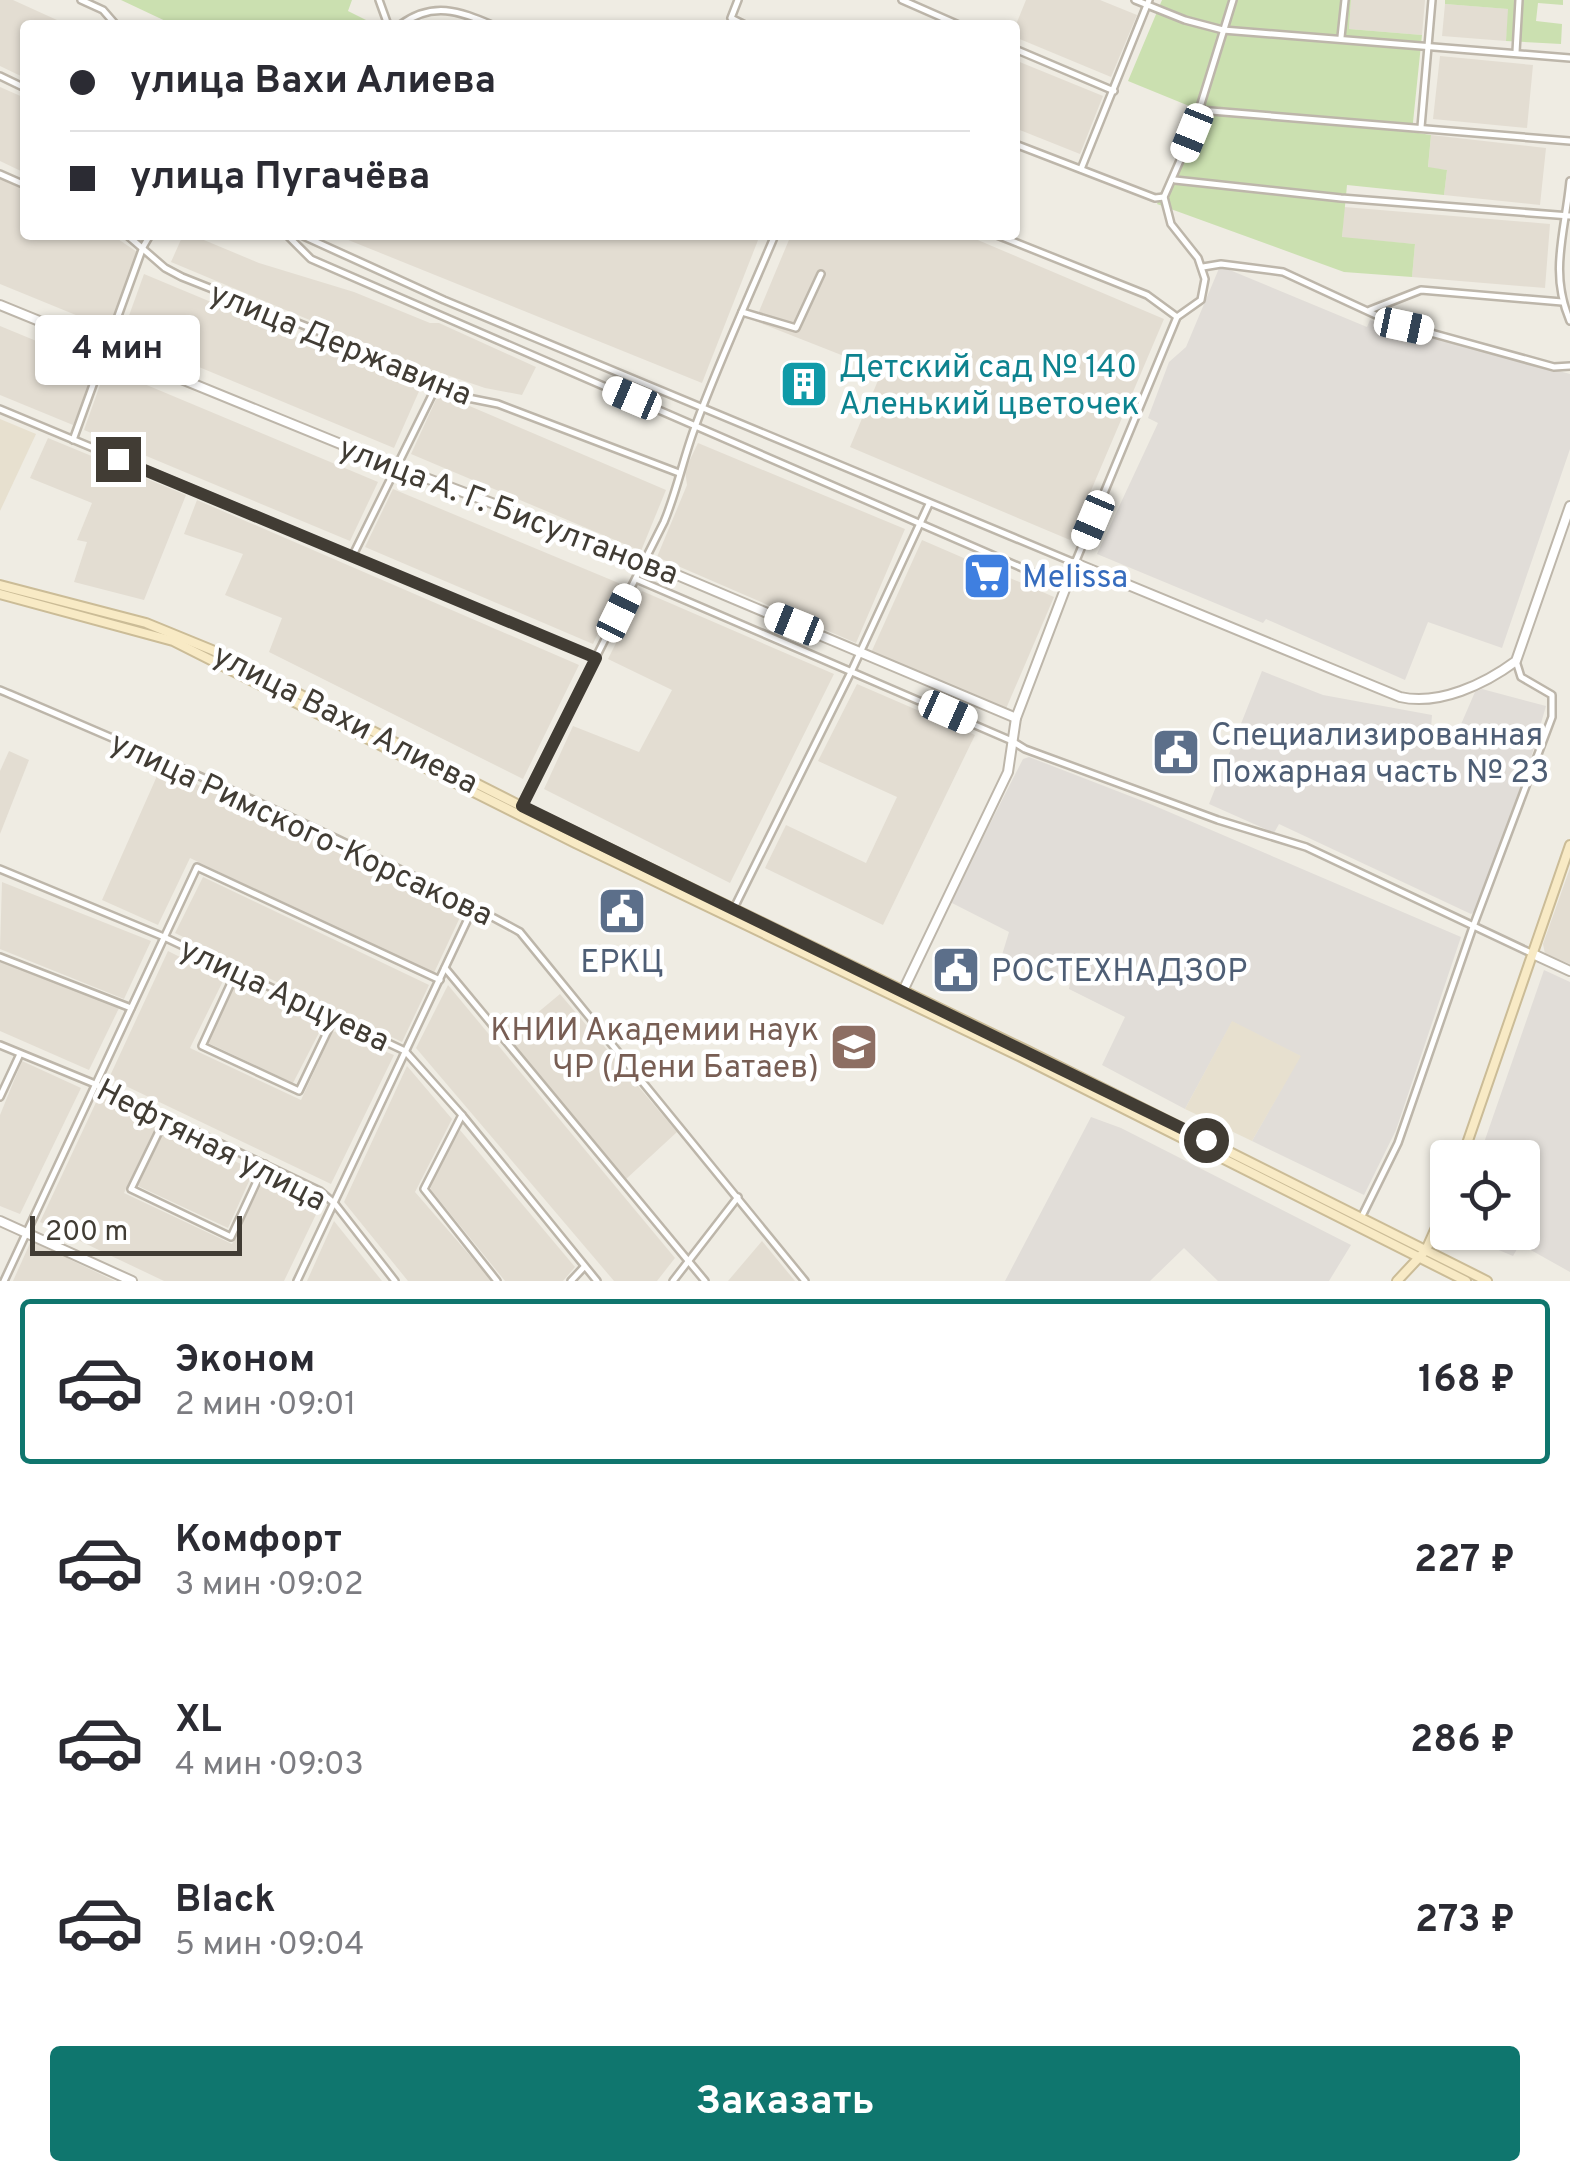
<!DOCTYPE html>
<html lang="ru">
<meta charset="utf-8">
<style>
:root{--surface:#fff;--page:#f7f7f7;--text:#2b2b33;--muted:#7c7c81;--line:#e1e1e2;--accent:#0f766e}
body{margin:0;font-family:Overpass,sans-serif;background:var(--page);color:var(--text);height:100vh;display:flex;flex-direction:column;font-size:38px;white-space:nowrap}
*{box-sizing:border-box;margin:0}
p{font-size:32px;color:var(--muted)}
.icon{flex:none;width:55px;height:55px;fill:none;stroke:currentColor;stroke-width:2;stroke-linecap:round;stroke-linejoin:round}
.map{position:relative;height:1281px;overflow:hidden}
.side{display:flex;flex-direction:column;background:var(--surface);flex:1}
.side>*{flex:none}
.top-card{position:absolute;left:20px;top:20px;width:1000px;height:220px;border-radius:10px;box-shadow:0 2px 8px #0004;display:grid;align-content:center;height:220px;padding:0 50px;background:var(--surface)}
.fabs{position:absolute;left:1430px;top:1140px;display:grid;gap:20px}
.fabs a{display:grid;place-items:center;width:110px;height:110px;border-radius:10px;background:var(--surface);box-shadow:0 2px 8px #0004;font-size:50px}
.scale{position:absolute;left:30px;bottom:25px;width:212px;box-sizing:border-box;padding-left:10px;border:5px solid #413c34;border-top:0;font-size:28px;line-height:35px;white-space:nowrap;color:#413c34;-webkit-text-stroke:8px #fff;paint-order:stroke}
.end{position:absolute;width:45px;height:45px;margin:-22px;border:12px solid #413c34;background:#fff;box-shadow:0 0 0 5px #fff}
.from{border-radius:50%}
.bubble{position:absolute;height:70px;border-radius:10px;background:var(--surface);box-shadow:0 2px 8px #0004;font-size:32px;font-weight:700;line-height:70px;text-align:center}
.car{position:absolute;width:30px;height:60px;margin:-30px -15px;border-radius:12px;box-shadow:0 0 8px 2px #0007;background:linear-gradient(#fff 24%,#345 0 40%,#fff 0 76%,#345 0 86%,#fff 0)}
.top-card b{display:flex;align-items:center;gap:35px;height:95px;font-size:38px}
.top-card b+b{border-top:2px solid var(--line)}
.top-card i{width:25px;height:25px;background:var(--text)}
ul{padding:18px 0 0;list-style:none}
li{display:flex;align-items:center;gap:30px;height:165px;margin:0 20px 15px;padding:0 30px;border:5px solid transparent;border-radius:10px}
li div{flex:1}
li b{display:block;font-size:38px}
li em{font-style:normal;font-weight:700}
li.on{border-color:var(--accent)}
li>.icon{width:90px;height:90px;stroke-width:1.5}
.cta{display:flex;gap:20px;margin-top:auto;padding:20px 50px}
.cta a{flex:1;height:115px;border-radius:10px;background:var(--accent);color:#fff;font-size:40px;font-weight:700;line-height:115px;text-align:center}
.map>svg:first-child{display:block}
.residential{fill:#e3ddd2}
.industrial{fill:#e1ddd8}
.education{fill:#e7e0cf}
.green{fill:#cbe0b0}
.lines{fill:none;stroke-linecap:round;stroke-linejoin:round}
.minor-casing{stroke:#bdb6aa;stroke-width:10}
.tertiary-casing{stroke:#bdb6aa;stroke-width:12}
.secondary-casing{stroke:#cbbc97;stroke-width:12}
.minor{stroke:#fff;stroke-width:5}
.tertiary{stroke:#fff;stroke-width:8}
.secondary{stroke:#f8eac5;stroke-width:8}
.route{stroke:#413c34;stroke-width:12}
.labels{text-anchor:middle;stroke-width:9;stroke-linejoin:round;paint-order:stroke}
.street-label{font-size:32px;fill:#413c34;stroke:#fff}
.culture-label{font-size:32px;fill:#0d838f;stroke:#fff;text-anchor:start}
.shop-label{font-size:32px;fill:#366cbe;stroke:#fff;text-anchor:start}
.service-label{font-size:32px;fill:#4e5e75;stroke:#fff;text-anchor:start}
.education-label{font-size:32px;fill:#785e54;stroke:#fff;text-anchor:end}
</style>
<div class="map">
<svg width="1570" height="1281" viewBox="0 0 1570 1281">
<rect width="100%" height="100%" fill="#efece3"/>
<g class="residential">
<path d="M0,0h13l55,25h-43v53l-25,-12z"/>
<path d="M1026,0h74l37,15 -26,62 -96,-40v-10z"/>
<path d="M1351,0h74l-3,35 -73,-6z"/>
<path d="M1445,4l64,5 -3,32 -64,-5z"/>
<path d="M1440,56l93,9 -6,63 -94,-9z"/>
<path d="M1015,60l88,36 -23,58 -65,-26z"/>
<path d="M0,87l25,11v75l-25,-12z"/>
<path d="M1431,135l115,13 -6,57 -96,-10 3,-25 -19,-2z"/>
<path d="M0,178l25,12v45h87l25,17 -27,77 -110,-45z"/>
<path d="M1344,207l206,17 -5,64 -133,-11 3,-33 -73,-6z"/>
<path d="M183,235h9l67,28 95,29 76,31h9l97,44 -14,28 -37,-7 -70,-24 -244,-102z"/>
<path d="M336,235h424l-58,148z"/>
<path d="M791,235h175l198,84 -94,221 -220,-93 32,-76 -127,-50z"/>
<path d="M144,274l276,115 -26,59 -272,-113z"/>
<path d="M0,326l97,40 -24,59 -73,-30z"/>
<path d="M106,368l272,114 -28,59 -266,-111z"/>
<path d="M439,393l227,97 -25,61 -230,-97z"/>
<path d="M48,438l138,57 -42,105 -70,-18 13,-40 -10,-2 15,-37 -62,-25z"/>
<path d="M698,443l207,86 -49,114 -199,-86 30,-72 -2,-15z"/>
<path d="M393,489l228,95 -28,60 -228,-97z"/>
<path d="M197,500l382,165 -56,114 -254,-127 13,-34 -57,-23 18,-41 -59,-20z"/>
<path d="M922,540l132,57 -49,114 -135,-56z"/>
<path d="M642,591l192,83 -104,209 -186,-94 29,-63 66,26 33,-62 -64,-31z"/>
<path d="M857,684l118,51 -92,190 -118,-57 21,-43 80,38 31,-66 -79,-36z"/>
<path d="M9,751l20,9 -29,74v-63z"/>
<path d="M161,767l301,146 -29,62 -243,-117 -32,67 -56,-25z"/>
<path d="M1570,868v96l-25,-10 -2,-10z"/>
<path d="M203,877l226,108 -27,57 -227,-109z"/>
<path d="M2,882l149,59 -27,58 -124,-50z"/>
<path d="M168,951l56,28 -34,69 111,52 32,-69 61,24 -63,129 -222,-106z"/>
<path d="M0,961l119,47 -30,62 -89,-39z"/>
<path d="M235,983l88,42 -30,58 -87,-41z"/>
<path d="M448,985l227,273 -18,23h-43l-198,-233z"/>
<path d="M560,994l117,138 -52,48 -126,-154 25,-2z"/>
<path d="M22,1061l59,27 -61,126 -20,-8v-91z"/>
<path d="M407,1066l45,53 -37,73 77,89h-84l-64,-79z"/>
<path d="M99,1096l58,28 -33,69 108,51 33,-67 56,27 -37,77h-120l-124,-59z"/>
<path d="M165,1129l89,41 -26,58 -90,-42z"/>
<path d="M460,1130l115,137 -12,14h-58l-74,-91 -2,-5z"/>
<path d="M334,1221l48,60h-75z"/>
<path d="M31,1241l84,40h-102z"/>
<path d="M762,1241l33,40h-67z"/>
</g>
<g class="industrial">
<path d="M1220,266l147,61 3,-7 200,54v75l-68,199 -74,-26 -23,58 -139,-61 -3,4 -166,-69 61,-131 -10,-5 21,-56 17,-15z"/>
<path d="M1262,671l61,24 109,20 -2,27 22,3 23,-53 7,-3 64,17 -18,62 -54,144 -3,2 -192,-90 -5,9 -65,-29z"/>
<path d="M1029,757l119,46 313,134 -65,193 -32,65 -112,-54 48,-85 -68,-34 -47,87 -83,-44 23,-48 -56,-28 1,-5 -24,-13 -6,3 -38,-19 7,-23 -59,-30 73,-143z"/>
<path d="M1544,970l26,12v290l-50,-28 -7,12 -55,-23 64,-1v-74l-43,-1z"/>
<path d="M1091,1117l30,11 230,117 -22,36h-111l-34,-33 -34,33h-145z"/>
</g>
<g class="education">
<path d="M0,419l36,15 -36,77z"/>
<path d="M1232,1021l69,35 -49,85 -67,-32z"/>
</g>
<g class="green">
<path d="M121,0h231l-4,11 28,14h-202z"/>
<path d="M1162,0h189l-2,29 73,6 -10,97 19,3 -3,32 19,3 -3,25 -97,-10 -5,52 73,7 -3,33 -68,-5 -187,-68 42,-94 -71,-29z"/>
<path d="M1445,0h118v5l-25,-2 -2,18 26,3 -1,20 -55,-3 2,-32 -63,-5z"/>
</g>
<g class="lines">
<g class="minor-casing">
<g id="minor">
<path d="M81,0l22,10 13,15"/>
<path d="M379,0l9,25"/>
<path d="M738,0l-7,18 14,7"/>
<path d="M902,0l57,25"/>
<path d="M1135,0l50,20 38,10 347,28"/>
<path d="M400,25c33,-24 59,-14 92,0"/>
<path d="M1341,37l4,-37"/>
<path d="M1015,49l99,42"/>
<path d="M1516,52l3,-52"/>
<path d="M0,76l25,12"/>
<path d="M1199,110l371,31"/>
<path d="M1421,127l11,-127"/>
<path d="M1015,144l140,54 9,-1"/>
<path d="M1081,169l68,-169"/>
<path d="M0,174l25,11"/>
<path d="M1175,180l166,18 229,18"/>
<path d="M1570,181c-5,52 -21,91 0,140"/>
<path d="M127,235l38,33 17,9 249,99 6,9 21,11 40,8 181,69"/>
<path d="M287,235l24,24 755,328"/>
<path d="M301,235l143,65 631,263 102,-246 24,-17 4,-21 -7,-21 -27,-34 -7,-27 28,-64 41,-133"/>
<path d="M997,235l150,60 30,22"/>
<path d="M1203,267l18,-3 62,8 108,50 163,45 16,-1"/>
<path d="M1370,310l51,-20 141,12"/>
<path d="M742,312l54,16 25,-54"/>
<path d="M0,409l596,249"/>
<path d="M73,440l70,-193 7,-12"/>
<path d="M353,555l84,-170"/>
<path d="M636,579l376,162 13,8 193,71 88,27 225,106"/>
<path d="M0,690c176,75 353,150 520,242l285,349"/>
<path d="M517,814l147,-292c13,-31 19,-63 31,-95 24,-65 53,-128 80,-192"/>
<path d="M0,869l164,68 241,114 57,64 135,166"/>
<path d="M734,908l118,-238 77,-166"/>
<path d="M0,957l131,51"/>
<path d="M445,968l260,313"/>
<path d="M236,972l-34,74 97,45 34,-71"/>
<path d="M0,1045l95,39 225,107 15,13 60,77"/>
<path d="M0,1097l20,-43"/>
<path d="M462,1115l-38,74 73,92"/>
<path d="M166,1117l-35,72 100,48 34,-73"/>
<path d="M1361,1218l37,-75 76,-219 78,-207v-22l-31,-18 -5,-16"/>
<path d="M4,1281l193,-414 243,113"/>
<path d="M297,1281l177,-375"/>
<path d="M571,1281l13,-14"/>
<path d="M673,1281l65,-84"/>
</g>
</g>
<g class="tertiary-casing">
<g id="tertiary">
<path d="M0,305l397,162 247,94 372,157"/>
<path d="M1533,954l37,17"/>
<path d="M900,997l108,-225 8,-54 59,-155 325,134c39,9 85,-13 116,-36l54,-155"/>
<path d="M0,1221l132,60"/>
</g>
</g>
<g class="secondary-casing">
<g id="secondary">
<path d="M0,585l146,38 66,27 309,156 507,245 459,230"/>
<path d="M0,594l173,47 402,202 446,214 445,224"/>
<path d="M1462,1158l108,-313"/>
<path d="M1397,1281l29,-31 22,-49"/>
</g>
</g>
<use href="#minor" class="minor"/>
<use href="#tertiary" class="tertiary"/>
<use href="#secondary" class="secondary"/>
</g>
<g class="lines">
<path class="route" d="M118,459l478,199 -74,148 684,334"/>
</g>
<defs>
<g id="building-square" transform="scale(2.5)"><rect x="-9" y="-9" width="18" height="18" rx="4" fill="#0f9aa8" stroke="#fff"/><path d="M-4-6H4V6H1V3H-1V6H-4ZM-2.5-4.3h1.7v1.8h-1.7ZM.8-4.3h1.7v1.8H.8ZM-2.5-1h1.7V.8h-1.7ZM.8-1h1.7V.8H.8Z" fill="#fff"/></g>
<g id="supermarket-square" transform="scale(2.5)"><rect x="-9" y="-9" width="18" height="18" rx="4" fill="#3f7fe0" stroke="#fff"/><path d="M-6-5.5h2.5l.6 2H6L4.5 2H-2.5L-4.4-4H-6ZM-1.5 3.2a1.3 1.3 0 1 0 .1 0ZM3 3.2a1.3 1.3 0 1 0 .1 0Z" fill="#fff"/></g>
<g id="civic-square" transform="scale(2.5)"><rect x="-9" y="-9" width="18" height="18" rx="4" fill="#5c6f8a" stroke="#fff"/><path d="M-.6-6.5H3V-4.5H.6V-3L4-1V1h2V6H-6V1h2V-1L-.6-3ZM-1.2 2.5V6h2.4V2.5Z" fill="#fff"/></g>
<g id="university-square" transform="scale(2.5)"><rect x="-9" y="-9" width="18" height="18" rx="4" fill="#8d6e63" stroke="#fff"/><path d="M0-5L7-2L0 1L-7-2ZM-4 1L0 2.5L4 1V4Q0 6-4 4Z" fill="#fff"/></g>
</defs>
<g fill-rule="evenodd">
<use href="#building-square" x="804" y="384"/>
<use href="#supermarket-square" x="987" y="576"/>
<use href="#civic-square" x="1176" y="752"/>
<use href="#civic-square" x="622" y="911"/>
<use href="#civic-square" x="956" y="970"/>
<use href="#university-square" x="854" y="1047"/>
</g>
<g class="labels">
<g class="street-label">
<text transform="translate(341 343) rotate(22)" y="11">улица Державина</text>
<text transform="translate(509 510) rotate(21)" y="11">улица А. Г. Бисултанова</text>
<text transform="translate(346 718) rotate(27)" y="11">улица Вахи Алиева</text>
<text transform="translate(302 828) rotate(25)" y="11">улица Римского-Корсакова</text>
<text transform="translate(285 994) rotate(25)" y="11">улица Арцуева</text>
<text transform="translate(212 1144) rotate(27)" y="11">Нефтяная улица</text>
</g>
<g class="culture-label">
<text x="839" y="377">Детский сад № 140<tspan x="839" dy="37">Аленький цветочек</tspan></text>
</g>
<g class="shop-label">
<text x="1022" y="587">Melissa</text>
</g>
<g class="service-label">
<text x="1211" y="745">Специализированная<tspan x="1211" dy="37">Пожарная часть № 23</tspan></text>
<text x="622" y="972" text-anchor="middle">ЕРКЦ</text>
<text x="991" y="981">РОСТЕХНАДЗОР</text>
</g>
<g class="education-label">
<text x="819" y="1040">КНИИ Академии наук<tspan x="819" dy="37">ЧР (Дени Батаев)</tspan></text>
</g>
</g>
</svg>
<div class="fabs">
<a><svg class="icon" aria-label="locate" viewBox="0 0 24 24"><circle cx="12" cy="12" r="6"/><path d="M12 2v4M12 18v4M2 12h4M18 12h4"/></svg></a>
</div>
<div class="scale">200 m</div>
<i class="end from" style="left:1206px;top:1140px"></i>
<i class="end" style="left:118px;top:459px"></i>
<div class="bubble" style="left:35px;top:315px;width:165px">4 мин</div>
<i class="car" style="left:1192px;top:133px;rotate:202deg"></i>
<i class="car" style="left:1404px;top:326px;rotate:102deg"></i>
<i class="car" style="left:632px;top:398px;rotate:293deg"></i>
<i class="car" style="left:1093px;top:520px;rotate:203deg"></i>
<i class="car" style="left:619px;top:613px;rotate:26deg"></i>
<i class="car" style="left:794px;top:624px;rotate:292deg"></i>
<i class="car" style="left:948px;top:712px;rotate:114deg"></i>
<div class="top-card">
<b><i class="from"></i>улица Вахи Алиева</b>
<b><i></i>улица Пугачёва</b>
</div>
</div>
<section class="side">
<ul>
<li class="on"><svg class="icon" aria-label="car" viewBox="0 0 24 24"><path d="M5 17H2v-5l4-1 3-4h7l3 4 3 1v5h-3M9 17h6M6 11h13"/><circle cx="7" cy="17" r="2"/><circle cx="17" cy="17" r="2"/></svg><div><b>Эконом</b><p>2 мин · 09:01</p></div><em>168 ₽</em></li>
<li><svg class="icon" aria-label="car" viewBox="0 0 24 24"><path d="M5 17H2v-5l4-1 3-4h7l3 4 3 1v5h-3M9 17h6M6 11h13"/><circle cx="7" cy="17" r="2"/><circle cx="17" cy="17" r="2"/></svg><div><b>Комфорт</b><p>3 мин · 09:02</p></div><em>227 ₽</em></li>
<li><svg class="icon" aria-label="car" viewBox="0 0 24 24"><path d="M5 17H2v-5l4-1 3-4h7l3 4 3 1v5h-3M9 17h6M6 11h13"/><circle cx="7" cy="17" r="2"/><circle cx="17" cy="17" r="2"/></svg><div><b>XL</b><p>4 мин · 09:03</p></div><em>286 ₽</em></li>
<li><svg class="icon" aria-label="car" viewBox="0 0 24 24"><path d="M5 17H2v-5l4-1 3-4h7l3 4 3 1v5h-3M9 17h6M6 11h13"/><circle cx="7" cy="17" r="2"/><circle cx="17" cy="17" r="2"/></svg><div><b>Black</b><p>5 мин · 09:04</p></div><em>273 ₽</em></li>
</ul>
<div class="cta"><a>Заказать</a></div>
</section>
